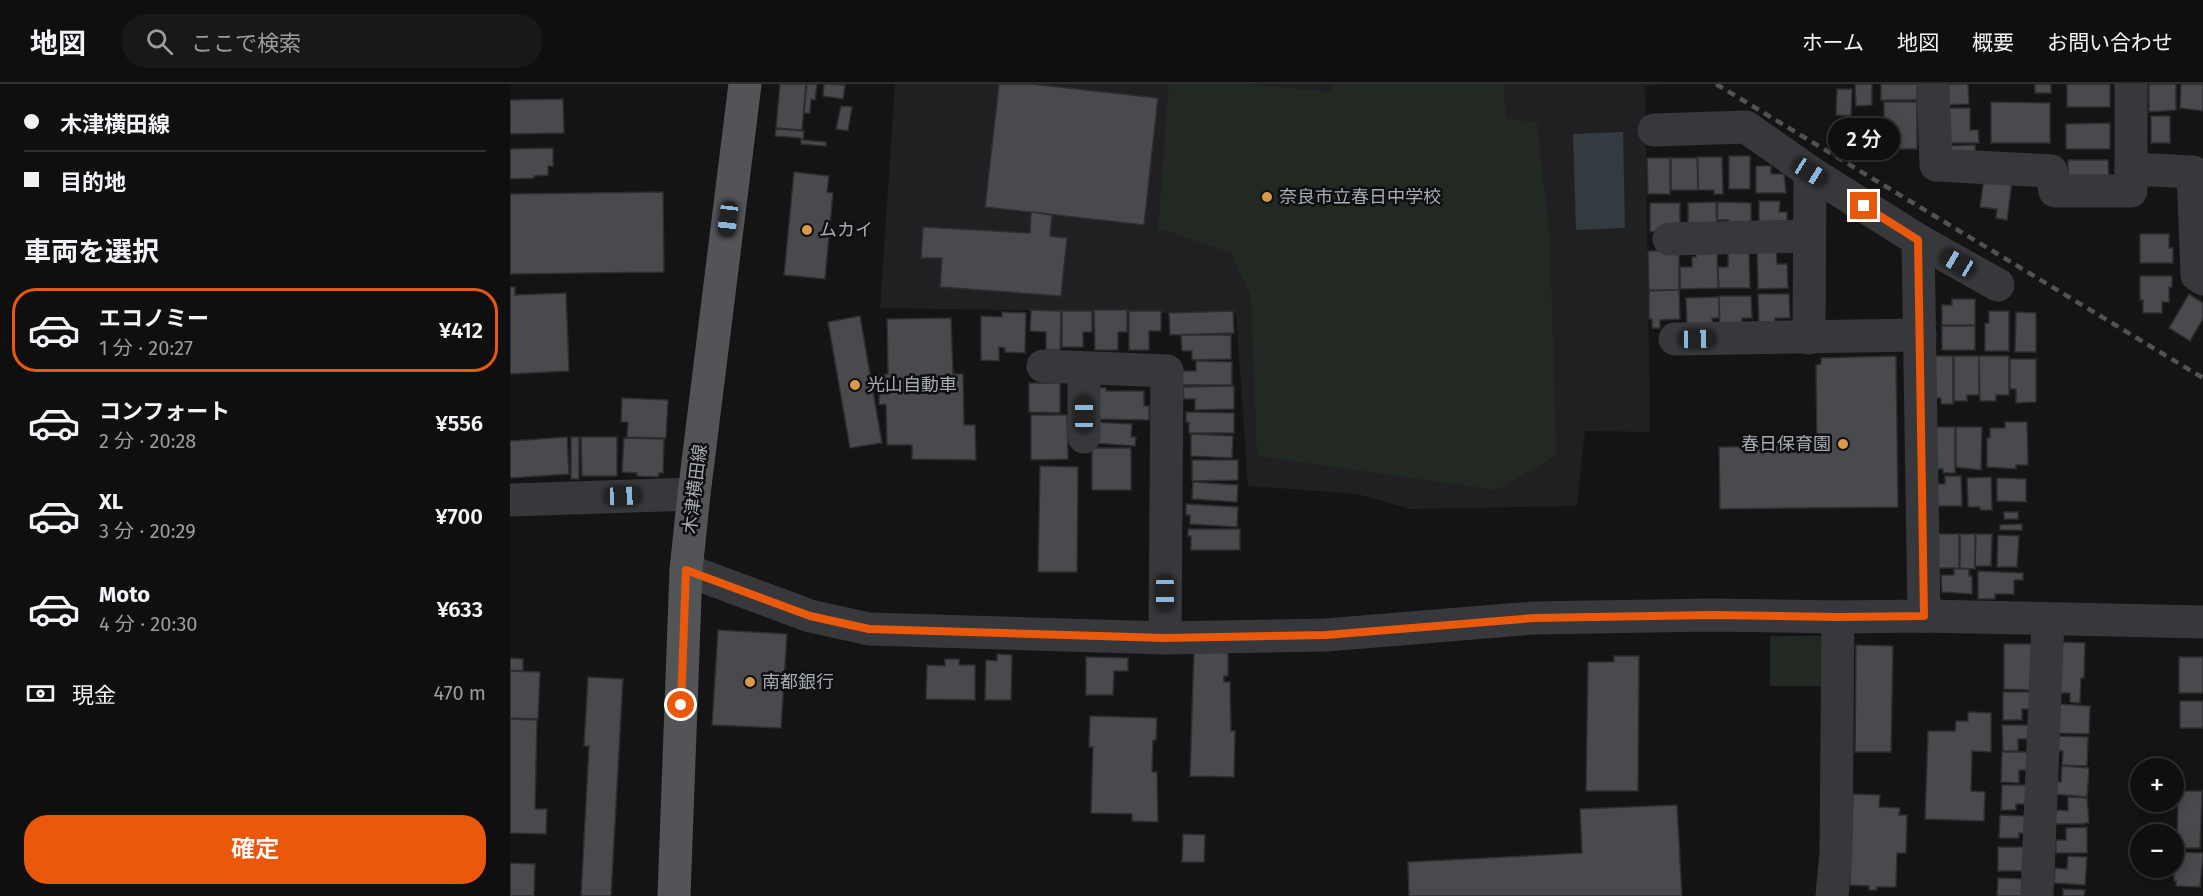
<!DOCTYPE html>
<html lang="ja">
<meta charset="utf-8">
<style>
:root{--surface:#0f0f10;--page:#181819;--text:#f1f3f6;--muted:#9b9c9f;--line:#2f2f30;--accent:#ea580c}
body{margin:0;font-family:"Fira Sans","Noto Sans JP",sans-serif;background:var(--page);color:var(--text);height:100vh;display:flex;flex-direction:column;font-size:22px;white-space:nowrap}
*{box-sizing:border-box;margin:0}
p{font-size:20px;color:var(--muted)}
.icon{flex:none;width:33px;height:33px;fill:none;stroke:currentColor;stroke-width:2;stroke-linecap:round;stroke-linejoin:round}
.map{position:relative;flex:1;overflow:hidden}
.sheet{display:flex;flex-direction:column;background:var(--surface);width:510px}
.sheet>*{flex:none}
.top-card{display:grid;align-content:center;height:132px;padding:0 24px;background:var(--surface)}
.fabs{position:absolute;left:1620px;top:674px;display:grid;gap:12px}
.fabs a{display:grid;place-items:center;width:54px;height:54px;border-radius:50%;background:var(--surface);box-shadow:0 3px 15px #0003,0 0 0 2px var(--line);font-size:30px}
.end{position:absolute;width:27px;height:27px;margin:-14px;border:8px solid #ea580c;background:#fff;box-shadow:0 0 0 3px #fff}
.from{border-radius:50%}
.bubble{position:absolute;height:42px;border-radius:21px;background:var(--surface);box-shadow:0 3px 15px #0003,0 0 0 2px var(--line);font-size:20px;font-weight:600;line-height:42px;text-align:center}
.car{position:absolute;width:18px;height:36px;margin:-18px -9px;border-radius:8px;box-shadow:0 0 4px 2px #0007;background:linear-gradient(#222 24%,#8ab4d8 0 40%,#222 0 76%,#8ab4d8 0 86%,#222 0)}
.top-card b{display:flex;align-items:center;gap:21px;height:57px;font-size:22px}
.top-card b+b{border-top:2px solid var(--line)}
.top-card i{width:15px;height:15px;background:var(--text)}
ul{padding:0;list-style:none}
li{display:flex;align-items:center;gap:18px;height:84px;margin:0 12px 9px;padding:0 12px;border:3px solid transparent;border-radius:24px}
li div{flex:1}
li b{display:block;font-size:22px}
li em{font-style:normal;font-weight:600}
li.on{border-color:var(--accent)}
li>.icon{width:54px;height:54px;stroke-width:1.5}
h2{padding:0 24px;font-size:27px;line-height:72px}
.pay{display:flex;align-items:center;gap:15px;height:66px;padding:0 24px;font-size:22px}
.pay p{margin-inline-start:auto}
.button{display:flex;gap:12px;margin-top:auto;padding:12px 24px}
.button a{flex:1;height:69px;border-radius:24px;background:var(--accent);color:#fff;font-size:24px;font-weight:600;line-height:69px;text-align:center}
header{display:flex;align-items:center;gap:36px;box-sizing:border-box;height:84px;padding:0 30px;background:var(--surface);border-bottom:2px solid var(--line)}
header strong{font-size:28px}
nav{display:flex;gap:33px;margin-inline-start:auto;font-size:21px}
.search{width:420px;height:54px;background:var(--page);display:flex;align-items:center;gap:15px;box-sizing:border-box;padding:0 21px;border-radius:24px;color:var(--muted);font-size:22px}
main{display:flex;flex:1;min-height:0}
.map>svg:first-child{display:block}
.built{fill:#202022}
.green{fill:#222923}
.water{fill:#333b40}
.building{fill:#484a4d;stroke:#2e2e31;stroke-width:1.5}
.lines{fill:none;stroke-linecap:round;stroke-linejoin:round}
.minor{stroke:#37383b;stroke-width:33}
.major{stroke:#525458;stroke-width:33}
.rail{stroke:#505256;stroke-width:4.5;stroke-dasharray:8 6;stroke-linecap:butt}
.route{stroke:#ea580c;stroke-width:8}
.poi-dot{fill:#d99947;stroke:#0f0f10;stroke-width:2}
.labels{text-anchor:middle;stroke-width:5;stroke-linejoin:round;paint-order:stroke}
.poi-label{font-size:18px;fill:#a7acb4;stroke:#0f0f10;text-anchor:start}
.street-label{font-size:18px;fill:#a7acb4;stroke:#0f0f10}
</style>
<header>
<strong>地図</strong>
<div class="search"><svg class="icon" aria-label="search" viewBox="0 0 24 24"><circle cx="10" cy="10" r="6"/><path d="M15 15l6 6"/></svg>ここで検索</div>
<nav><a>ホーム</a><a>地図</a><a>概要</a><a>お問い合わせ</a></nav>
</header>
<main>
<section class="sheet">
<div class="top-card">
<b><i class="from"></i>木津横田線</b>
<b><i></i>目的地</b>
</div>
<h2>車両を選択</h2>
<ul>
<li class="on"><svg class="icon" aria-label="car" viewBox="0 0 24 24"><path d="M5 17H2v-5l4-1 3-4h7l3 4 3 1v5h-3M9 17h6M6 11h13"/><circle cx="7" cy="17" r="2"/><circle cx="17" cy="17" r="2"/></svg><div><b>エコノミー</b><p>1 分 · 20:27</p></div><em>¥412</em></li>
<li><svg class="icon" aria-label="car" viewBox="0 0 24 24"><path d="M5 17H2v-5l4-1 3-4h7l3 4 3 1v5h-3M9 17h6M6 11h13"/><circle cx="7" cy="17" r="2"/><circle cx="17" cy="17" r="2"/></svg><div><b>コンフォート</b><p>2 分 · 20:28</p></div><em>¥556</em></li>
<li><svg class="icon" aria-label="car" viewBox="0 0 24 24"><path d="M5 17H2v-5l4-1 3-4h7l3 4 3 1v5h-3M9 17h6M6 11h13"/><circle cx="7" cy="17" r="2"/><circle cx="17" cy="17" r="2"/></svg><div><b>XL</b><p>3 分 · 20:29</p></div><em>¥700</em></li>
<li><svg class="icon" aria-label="car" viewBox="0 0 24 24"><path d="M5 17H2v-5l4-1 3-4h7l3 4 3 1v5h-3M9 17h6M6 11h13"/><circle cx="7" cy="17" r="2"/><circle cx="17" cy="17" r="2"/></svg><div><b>Moto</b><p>4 分 · 20:30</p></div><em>¥633</em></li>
</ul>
<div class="pay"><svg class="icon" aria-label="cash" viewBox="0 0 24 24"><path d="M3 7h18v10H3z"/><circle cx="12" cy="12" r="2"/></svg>現金<p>470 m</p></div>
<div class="button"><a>確定</a></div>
</section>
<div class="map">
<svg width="1693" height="812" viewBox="0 0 1693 812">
<rect width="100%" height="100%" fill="#141415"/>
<path class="built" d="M385,0h768l-18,2 5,346 -65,-1 -8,75 -167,3 -53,-15 -109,-8 -12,-172 -356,-6z"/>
<g class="green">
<path d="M659,0h76l88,8 1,-8h169l3,34 31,5 13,116 6,217 -60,34 -239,-34 -6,-159 -20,-44 -73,-25z"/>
<rect x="1260" y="552" width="68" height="50"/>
</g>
<path class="water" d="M1113,48l2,96 -49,2 -3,-96z"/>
<g class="building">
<path d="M270,0h26l-4,46 -26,-2z"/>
<path d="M297,0h10l-2,16 -4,-1 -1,14h-6z"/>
<path d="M314,0l21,1 -2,14 -20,-3z"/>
<path d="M489,0h33l126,14 -14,127 -159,-18z"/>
<path d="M1345,0h17v21l-16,1z"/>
<rect x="1371" y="0" width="36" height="16"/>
<path d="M1436,0h22l1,20 -25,1z"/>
<rect x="1525" y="0" width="16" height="9"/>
<rect x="1557" y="0" width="43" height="23"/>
<path d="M1639,0h27v26l-27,2z"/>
<path d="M1671,0h22v27l-23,-3z"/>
<path d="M1327,5h15l-1,27 -15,-1z"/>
<path d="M53,15l1,34 -54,1v-34z"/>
<path d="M1374,18h33v47h-29v-15h-4z"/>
<path d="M1481,18l59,1v40h-59z"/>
<path d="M331,22l11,1 -4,24 -12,-2z"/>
<path d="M1433,24h27v22h8l1,13h-36z"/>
<rect x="1641" y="32" width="19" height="27"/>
<path d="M1600,39v26h-44v-25z"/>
<path d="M266,45l28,2 -1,9 23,2v4l-25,-2v-6l-26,-2z"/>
<path d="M1465,61v10h-31v-9z"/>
<path d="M43,64v18h-5v9l-14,1v2l-24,1v-30z"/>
<rect x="1219" y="72" width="21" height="33"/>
<path d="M1188,73h24l1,37h-9v-4h-16z"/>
<path d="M1137,74h23v36h-22z"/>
<path d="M1161,74h26l1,32h-27z"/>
<path d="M1558,76h40l1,22h-41z"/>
<path d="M1246,82h15v8h13l2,19h-30z"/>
<path d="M284,88l35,4 -2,16 6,1 -8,86 -41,-4z"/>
<path d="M1474,94l28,3 -5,39 -11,-2 1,-9 -17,-2z"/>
<path d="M153,108l1,80 -154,2v-80z"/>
<path d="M1249,117h21l-1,11h8v19h-28z"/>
<path d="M1206,118l1,26 -29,4v-29z"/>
<path d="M1208,118l33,1v29h-22v-12h-12z"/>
<path d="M1140,119h30v25l-30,4z"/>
<path d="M521,128l21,3 -2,21 17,2 -6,58 -121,-9 2,-29h-21l2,-31 107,6z"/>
<path d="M1630,150h29v14h4v15h-33z"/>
<path d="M1247,166h19l1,14h10l1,24 -30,1z"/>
<path d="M1138,167h31v39h-30z"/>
<path d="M1207,167l1,37 -38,1v-22h12v-10h4v-5z"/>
<path d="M1218,169h21l1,35h-31l-1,-21h10z"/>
<path d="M1630,192h32v11h-3v15h-7v11h-19v-13h-3z"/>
<path d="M0,203h5v8l51,-2 3,78 -59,3z"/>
<path d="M1169,206l1,29 -20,1v8h-8v-9h-3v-28z"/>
<path d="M1248,210h31l1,24h-15v9h-16z"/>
<path d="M1679,210l14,9v16l-13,22 -21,-13z"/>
<path d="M1209,212h32l1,22h-10v11h-22z"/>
<path d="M1209,213v21h-7l1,9 -26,1 -1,-30z"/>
<path d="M1442,215h23v26h-33v-20h10z"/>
<path d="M521,226l30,1 -1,39h-14v-18l-16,-1z"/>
<path d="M584,226h33v22h-9v18h-23z"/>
<path d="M552,227h30v21h-9v15h-21z"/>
<path d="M619,227h32v20h-12v19h-20z"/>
<path d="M723,227l1,22 -64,2 -1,-22z"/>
<path d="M1479,227h20v40h-24v-28h4z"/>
<path d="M492,228l24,1 -1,40 -20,-1v-4l-6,-1v14l-18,-1v-44l21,1z"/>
<path d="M1506,228l20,1v39h-21z"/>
<path d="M350,232l22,127 -32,5 -22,-126z"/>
<path d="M441,234l2,56h10l1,51h11l1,35 -64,-1v-14h-25l-1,-41 -7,1v-30l9,-1 -1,-55z"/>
<rect x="1432" y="242" width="33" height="24"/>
<path d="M671,251h50v24l-39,1v-9h-10z"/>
<path d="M1386,272l2,151 -178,2 -1,-62 98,-1 -1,-81 5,-1v-6z"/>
<path d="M1422,272h21v48h-12v-6h-9z"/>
<path d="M1444,272h25v39h-12v6h-13z"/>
<path d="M1469,272h30v39h-13v6h-16z"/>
<path d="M1500,275h26v43l-20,1v-14h-6z"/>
<path d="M686,277l36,1v23h-50v-14h14z"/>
<path d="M519,299h31v30l-31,-1z"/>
<path d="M724,302v23l-39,1v-11h-11l-1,-12z"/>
<path d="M580,303l16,1v3h38v15h5v14l-59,-1z"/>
<path d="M112,314l46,2 -2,38 -39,-1 1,-15h-7z"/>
<path d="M676,328l48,1v20h-45v-11h-3z"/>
<path d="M521,331h36l1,44 -37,1z"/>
<path d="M584,338l38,2 -1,13h5l-1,9 -42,-3z"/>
<path d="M1495,338h22l1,43h-12v4l-29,-2v-29h3v-10h15z"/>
<path d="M1424,343h21v46h-12v-4h-9z"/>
<path d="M1446,343h26l-1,43 -25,-3z"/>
<path d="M681,350l42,2 -1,22 -41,-2z"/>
<path d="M57,353l2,37 -59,4v-37z"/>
<rect x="61" y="353" width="8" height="42"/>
<path d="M71,353h36v39h-35z"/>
<path d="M114,354l40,1 -1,34h-4l-1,4 -21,-1v-3l-15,-1z"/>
<rect x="582" y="364" width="39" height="42"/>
<path d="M682,376h46v20l-46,1z"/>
<path d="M530,382l38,1 -1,105h-39z"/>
<path d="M1435,392h16l1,30h-28v-22h11z"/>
<path d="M1481,393l1,33h-12v-3h-12l-1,-29z"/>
<path d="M1487,394l29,1v23l-29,-1z"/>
<path d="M683,398l45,3 -1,17 -45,-3z"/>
<path d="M676,420l52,3 -1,20 -47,-3v-9h-4z"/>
<rect x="1494" y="428" width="14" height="7"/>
<path d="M1512,440v6h-22v-5z"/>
<path d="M678,445h52v21h-49v-14h-3z"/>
<path d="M1428,450h21v34h-23z"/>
<path d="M1450,450h15v35l-15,-1z"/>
<path d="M1466,450h16l-1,32h-16z"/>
<path d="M1488,451l21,1 -2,31h-20z"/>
<path d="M1444,485h15v7h3v18l-30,-2 -1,-17h13z"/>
<path d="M1468,487l45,2v7h-9v14h-19v5h-17z"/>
<path d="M208,546l69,4 -6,94 -69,-3z"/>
<path d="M1550,558l25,1 -1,35h-3l-1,25 -10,-1v-9h-11z"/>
<path d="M1494,560h32l-2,46 -30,-1z"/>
<path d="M1346,561l37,1 -2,106h-36z"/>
<path d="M684,566l34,3v23h-4v6h6l1,49h4l-1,46 -44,-1z"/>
<path d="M487,570l15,1 -1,45h-26l1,-40 11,1z"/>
<path d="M1104,572h25l-1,135h-52l2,-129h26z"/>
<path d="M576,573l42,1v13h-14l-1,24h-27z"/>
<rect x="1669" y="573" width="24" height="36"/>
<path d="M0,574l13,1v12l-13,-1z"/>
<path d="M435,575h14v6h16v35l-49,-1 1,-34 18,1z"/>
<path d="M0,587l30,1 -2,47 -28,-1z"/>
<path d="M78,593l35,2 -12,217h-30l8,-150h-5z"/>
<path d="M1493,608h28v17h-9v11h-19z"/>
<rect x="1670" y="617" width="23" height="27"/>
<path d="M1547,620l33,2 -1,28 -32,-1z"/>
<path d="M1458,628l23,1v39l-19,-1 -1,40 14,1 -1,29 -59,-2 3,-88h27l1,-10h12z"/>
<path d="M580,632l67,2 -1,22h-3l-1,32h5l1,50 -26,-1v-7l-41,-1 2,-66h-4z"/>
<path d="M0,635l27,1 -2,89h12l-1,25 -36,-1z"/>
<path d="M1492,641h28v14h-12v12h-15z"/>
<path d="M1546,652l32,1 -1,29 -25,-1 1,-14h-8z"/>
<path d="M1492,668h27v18h-10v13l-18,-1z"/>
<path d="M1552,682l27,2 -2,29 -34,-3 1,-13 7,1z"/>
<path d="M1492,701h25l-1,19h-10v6h-15z"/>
<path d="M1668,707h24l-2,57h-23z"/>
<path d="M1343,710l27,1 -1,12 21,1 -1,7h8l-1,38h-9l-1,34h-19l-1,3h-7v-4l-19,-1z"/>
<path d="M1558,713l19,1 2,25h-4v1h-30l1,-14 12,1z"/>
<path d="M1167,721l5,91h-273l-1,-34 174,-9 -2,-44z"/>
<path d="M1490,731l28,1 -1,18 -8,-1v5h-20z"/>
<path d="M1577,743v26h-31v-13h10v-12z"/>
<path d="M673,750l22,1 -1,27h-22z"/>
<path d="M1488,763h26l5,24h-31z"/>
<path d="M1664,768l29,1 -3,34 -24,-1v-5h-2z"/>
<path d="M1558,772l19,1 -2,28 -31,-2 1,-15 12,1z"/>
<path d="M0,779l25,1 -1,32h-24z"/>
<path d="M1488,794l27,1 -1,17h-27z"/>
<path d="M1553,805l22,1 -1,6h-21z"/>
</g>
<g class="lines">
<g class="minor">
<path d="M1423,0l3,81 115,6 4,20h76v-107"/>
<path d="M1144,46l92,-3 64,45 108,68 80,45"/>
<path d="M1621,85l62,3 4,103 6,4"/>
<path d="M1159,155l140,-3"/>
<path d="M1408,156l6,376"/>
<path d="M1299,254l1,-166"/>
<path d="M1165,255l245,-4"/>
<path d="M533,282l124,5 -2,267"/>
<path d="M574,284v69"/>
<path d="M0,416l184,-6"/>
<path d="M176,486l124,46 59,13 296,9 161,-3 208,-17 178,-3 126,2 86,-1 279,6"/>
<path d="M1322,812l4,-43 2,-236"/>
<path d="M1527,812l11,-276"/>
</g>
<path class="major" d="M164,812l12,-326 8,-76 51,-410"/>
<path class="rail" d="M1206,0l487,294"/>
</g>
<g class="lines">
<path class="route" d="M171,621l5,-135 124,46 59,13 296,9 161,-3 208,-17 178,-3 126,2 86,-1 -6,-376 -54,-34"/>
</g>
<g class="poi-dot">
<circle cx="757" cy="113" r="6"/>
<circle cx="297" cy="146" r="6"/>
<circle cx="345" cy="301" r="6"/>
<circle cx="1333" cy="360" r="6"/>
<circle cx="240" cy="598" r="6"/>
</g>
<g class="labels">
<g class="poi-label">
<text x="769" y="119">奈良市立春日中学校</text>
<text x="309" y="152">ムカイ</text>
<text x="357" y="307">光山自動車</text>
<text x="1321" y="366" text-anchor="end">春日保育園</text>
<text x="252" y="604">南都銀行</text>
</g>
<g class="street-label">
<text transform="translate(185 405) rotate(-83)" y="6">木津横田線</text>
</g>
</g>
</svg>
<div class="fabs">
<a>+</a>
<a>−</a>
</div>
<i class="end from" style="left:171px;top:621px"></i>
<i class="end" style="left:1354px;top:122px"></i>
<div class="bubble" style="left:1318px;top:34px;width:72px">2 分</div>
<i class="car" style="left:1300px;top:88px;rotate:122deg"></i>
<i class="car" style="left:218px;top:135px;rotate:187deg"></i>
<i class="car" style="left:1448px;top:179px;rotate:300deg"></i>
<i class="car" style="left:1187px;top:255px;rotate:89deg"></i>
<i class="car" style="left:574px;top:330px;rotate:0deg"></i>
<i class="car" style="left:113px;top:412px;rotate:88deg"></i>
<i class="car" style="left:655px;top:509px;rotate:180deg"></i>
</div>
</main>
